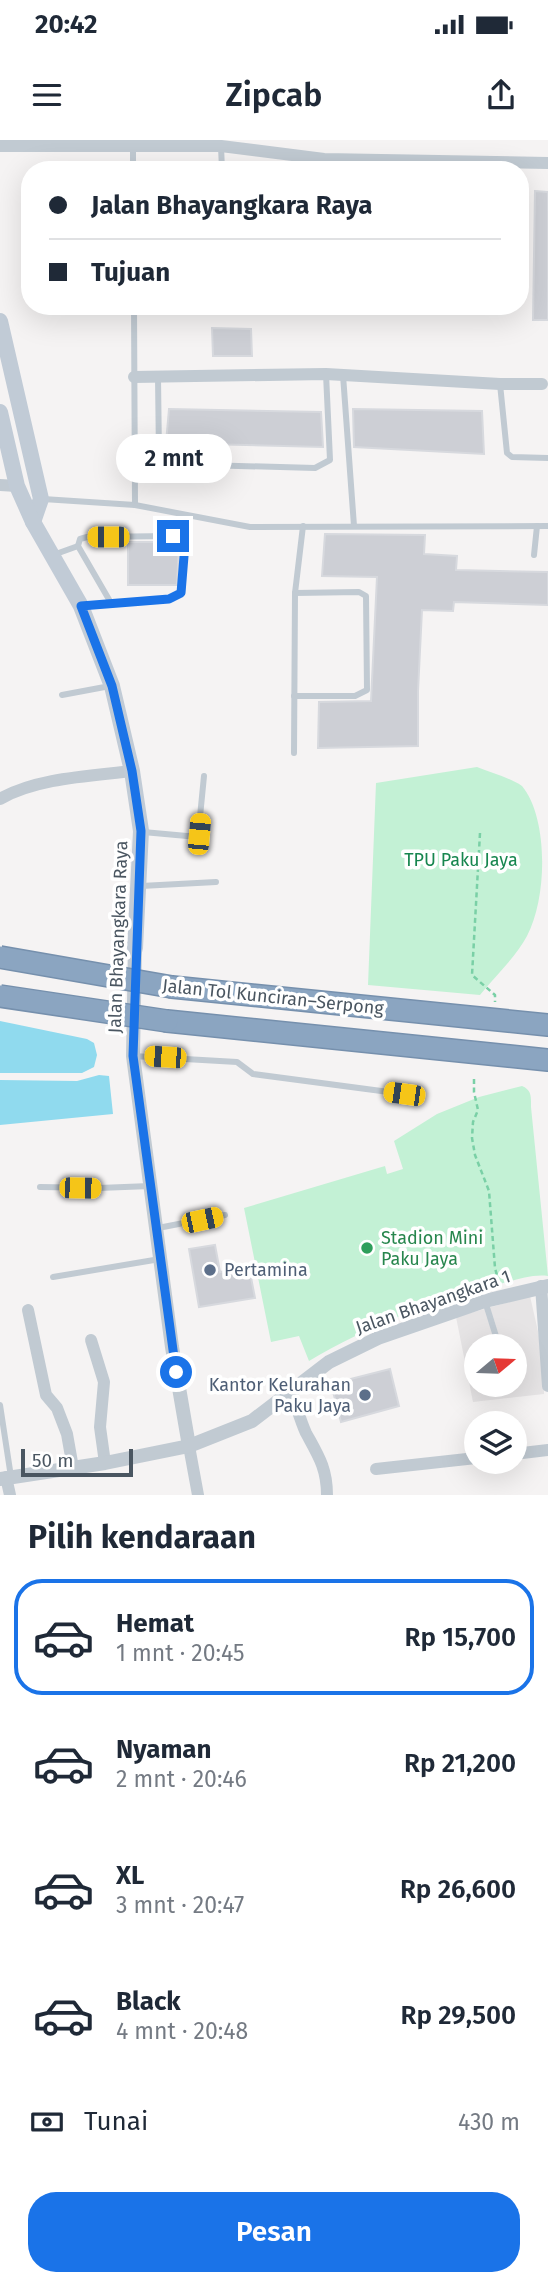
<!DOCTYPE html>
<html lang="id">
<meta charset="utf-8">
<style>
:root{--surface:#fff;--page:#f2f2f3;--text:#1f2937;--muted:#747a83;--line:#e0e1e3;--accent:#1a73e8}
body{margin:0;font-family:"Fira Sans",sans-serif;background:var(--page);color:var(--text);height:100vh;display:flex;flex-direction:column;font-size:26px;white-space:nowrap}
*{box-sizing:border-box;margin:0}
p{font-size:23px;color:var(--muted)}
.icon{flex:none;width:38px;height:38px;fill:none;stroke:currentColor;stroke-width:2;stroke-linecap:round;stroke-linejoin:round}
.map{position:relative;height:1355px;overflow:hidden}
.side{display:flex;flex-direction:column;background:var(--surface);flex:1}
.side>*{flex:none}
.hud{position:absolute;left:21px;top:21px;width:508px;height:154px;border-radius:28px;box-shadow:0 7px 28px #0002;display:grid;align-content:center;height:154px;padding:0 28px;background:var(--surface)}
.needle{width:46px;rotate:71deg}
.fabs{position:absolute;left:464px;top:1194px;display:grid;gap:14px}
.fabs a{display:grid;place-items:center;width:63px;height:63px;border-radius:50%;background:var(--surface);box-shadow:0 7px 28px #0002;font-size:35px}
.scale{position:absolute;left:21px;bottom:18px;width:112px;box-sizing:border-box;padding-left:7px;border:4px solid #4a5661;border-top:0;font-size:19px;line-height:24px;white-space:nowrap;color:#4a5661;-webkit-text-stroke:5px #fff;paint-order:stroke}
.end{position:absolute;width:32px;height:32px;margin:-16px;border:9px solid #1a73e8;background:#fff;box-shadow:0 0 0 4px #fff}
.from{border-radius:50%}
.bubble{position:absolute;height:49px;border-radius:24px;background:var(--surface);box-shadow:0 7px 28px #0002;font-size:23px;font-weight:600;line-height:49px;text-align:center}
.car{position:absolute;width:21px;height:42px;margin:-21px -10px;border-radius:9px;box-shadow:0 0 5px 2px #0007;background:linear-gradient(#f5c518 24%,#345 0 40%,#f5c518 0 76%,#345 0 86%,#f5c518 0)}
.hud b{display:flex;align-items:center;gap:24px;height:66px;font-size:26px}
.hud b+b{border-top:2px solid var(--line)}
.hud i{width:18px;height:18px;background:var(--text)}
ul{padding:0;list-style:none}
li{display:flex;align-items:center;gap:21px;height:116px;margin:0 14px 10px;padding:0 14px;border:4px solid transparent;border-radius:28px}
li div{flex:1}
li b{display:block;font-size:26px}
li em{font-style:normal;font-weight:600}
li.current{border-color:var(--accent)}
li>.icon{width:63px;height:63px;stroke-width:1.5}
h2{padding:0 28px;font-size:32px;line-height:84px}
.pay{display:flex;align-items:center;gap:18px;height:77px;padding:0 28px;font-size:26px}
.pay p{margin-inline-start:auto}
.button{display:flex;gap:14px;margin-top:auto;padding:14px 28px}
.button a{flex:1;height:80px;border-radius:28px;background:var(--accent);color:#fff;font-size:28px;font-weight:600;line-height:80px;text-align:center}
.status{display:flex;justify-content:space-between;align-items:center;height:49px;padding:0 35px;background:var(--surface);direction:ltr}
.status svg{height:19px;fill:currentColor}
header{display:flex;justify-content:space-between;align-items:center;height:91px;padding:0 28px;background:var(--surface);font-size:32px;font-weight:600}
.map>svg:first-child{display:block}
.education{fill:#e6e4e5;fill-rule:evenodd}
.green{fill:#c3f1d5}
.water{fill:#90daee}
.building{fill:#cdcfd5;stroke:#d7d9de;stroke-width:2}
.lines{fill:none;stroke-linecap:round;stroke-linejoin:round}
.motorway-casing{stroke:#7690ad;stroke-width:24}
.path{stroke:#7ad0a6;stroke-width:2.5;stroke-dasharray:5 3.5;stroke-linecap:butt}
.service{stroke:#c1cad2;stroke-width:6}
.minor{stroke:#c1cad2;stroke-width:12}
.tertiary{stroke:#c1cad2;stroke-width:14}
.secondary{stroke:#c1cbd6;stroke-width:16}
.motorway{stroke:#8ba5c1;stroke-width:21}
.motorway-bridge-casing{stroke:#7690ad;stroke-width:24;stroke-linecap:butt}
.motorway-bridge{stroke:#8ba5c1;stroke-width:21}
.route{stroke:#1a73e8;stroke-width:9}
.leisure-dot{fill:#2e9e5b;stroke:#fff;stroke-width:2.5}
.service-dot{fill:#5c6f8a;stroke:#fff;stroke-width:2.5}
.labels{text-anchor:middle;stroke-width:7;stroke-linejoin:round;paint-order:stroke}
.park-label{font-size:18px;fill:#17864f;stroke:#fff}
.street-label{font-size:18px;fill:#4a5661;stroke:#fff}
.leisure-label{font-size:18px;fill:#27864d;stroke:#fff;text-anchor:start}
.service-label{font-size:18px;fill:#4e5e75;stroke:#fff;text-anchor:start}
</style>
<div class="status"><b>20:42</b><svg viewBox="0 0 49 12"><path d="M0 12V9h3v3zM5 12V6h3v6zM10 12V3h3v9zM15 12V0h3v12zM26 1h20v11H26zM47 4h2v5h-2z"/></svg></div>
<header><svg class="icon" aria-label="menu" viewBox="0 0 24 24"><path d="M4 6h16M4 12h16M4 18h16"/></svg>Zipcab<svg class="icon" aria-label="share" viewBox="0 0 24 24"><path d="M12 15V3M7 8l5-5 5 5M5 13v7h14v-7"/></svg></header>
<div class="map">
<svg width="548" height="1355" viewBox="0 0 548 1355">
<rect width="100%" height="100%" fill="#f5f3f3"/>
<path class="education" d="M530,1156l14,62v36l-71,8 -17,-85zM476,1206h38v38h-38z"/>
<g class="green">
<path d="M477,627c14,6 32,10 45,19 26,31 26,110 5,150 -11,21 -32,40 -47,59l-112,-10 8,-202z"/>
<path d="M522,946c10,4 9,11 9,21l17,169c-16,-2 -32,4 -48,8 -66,16 -132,42 -191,77l-10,-25 -28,6 -27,-134 141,-42 2,8 16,-5 -9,-28 43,-27 42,-17z"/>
</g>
<g class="water">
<path d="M0,881l87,18 7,4 3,12 -3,12 -12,6h-82z"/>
<path d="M99,935l10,1 4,38 -113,11v-45l77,1z"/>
</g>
<g class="building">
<path d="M535,51l13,1v128h-15z"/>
<path d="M212,188l39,1 1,27h-39z"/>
<path d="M169,269l152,3 2,35 -157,-4z"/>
<path d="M353,269l129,2 2,43 -130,-7z"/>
<path d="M325,394l100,1 -1,19 33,2 -1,14 92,2v33l-94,-3 -1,9 -31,-1 -4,81v55l-100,2 1,-46 52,-1 6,-124 -55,-1z"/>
<path d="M128,402h47l4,4 -2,39h-49z"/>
<path d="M215,1105l5,27 29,-5 6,31 -56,9 -10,-58z"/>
<path d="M390,1229l9,37 -58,16 -10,-38z"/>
</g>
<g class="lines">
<g class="motorway-casing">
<g id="motorway">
<path d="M172,847l376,38"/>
<path d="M167,881l381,39"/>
</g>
</g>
<g class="path">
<path d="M480,693l-8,142 23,20v7"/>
<path d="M474,939v13l4,18 -5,12 -1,16 3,17 14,36 6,77 4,15"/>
</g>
<g class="service">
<path d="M221,6l1,24"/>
<path d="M133,7v23"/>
<path d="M134,166l1,199"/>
<path d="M297,166l94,4"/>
<path d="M343,235l11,151"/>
<path d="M158,237l1,79 9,8 147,4 15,-8 -4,-86"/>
<path d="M500,244l7,69 5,4 36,1"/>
<path d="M43,359l92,6 115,22 298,-1"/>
<path d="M53,415l25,-9"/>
<path d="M534,415l3,-29"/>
<path d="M83,466l86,-7 13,-6 3,-49 -7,-7 -5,-1 -86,1 -7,2 -2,7 33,57"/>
<path d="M62,555l48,-9"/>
<path d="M294,556h61l12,-6 -1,-94 -7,-4 -64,1"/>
<path d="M294,613l1,-160 8,-67"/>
<path d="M143,692l55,5 6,-61"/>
<path d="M141,746l75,-4"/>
<path d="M133,916l104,6 16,12 151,20"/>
<path d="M40,1047l59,1 51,-2"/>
<path d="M158,1088l67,-13"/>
<path d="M53,1137l107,-18"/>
<path d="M485,1161l14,45"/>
<path d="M0,1265l11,72"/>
</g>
<g class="minor">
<path d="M0,6h221l103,13 224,4"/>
<path d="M134,237l192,-3 174,10h42"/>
<path d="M0,345l17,1"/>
<path d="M0,659c36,-21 91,-23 132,-28"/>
<path d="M541,1146l7,100"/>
<path d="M28,1170l18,85 11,13 10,26 6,34"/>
<path d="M91,1200l13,42 -4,45 5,36"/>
<path d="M291,1251c5,13 9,29 15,42 12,22 21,35 21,62"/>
<path d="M189,1306l9,49"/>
<path d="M514,1314l34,-4"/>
<path d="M376,1329l100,-11"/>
<path d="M6,1337l4,18"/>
</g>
<g class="tertiary">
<path d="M135,808l-2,108 39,291 17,99"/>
<path d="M0,1339l105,-16 84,-17 63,-25 77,-59 49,-24 107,-37 63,-15"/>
</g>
<g class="secondary">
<path d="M0,181l41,178 -8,23"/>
<path d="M0,272l17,74 16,36 48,84 31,80 20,85 9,60 -6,117"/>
</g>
<use href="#motorway" class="motorway"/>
<g class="motorway-bridge-casing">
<g id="motorway-bridge">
<path d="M0,817l172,30"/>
<path d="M0,856l167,25"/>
</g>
</g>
<use href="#motorway-bridge" class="motorway-bridge"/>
</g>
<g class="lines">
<path class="route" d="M173,396l5,1 7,7 -4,49 -12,6 -88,7 31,80 20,85 9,60 -8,225 43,316"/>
</g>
<circle class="leisure-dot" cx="367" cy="1108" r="7"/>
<g class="service-dot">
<circle cx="210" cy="1130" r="7"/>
<circle cx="365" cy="1255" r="7"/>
</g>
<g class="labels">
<g class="park-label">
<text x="461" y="726">TPU Paku Jaya</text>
</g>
<g class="street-label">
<text transform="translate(118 797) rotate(-88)" y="6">Jalan Bhayangkara Raya</text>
<text transform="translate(273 857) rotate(6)" y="6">Jalan Tol Kunciran–Serpong</text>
<text transform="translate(433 1162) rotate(-19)" y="6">Jalan Bhayangkara 1</text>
</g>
<g class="leisure-label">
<text x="381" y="1104">Stadion Mini<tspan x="381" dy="21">Paku Jaya</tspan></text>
</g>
<g class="service-label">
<text x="224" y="1136">Pertamina</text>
<text x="351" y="1251" text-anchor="end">Kantor Kelurahan<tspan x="351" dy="21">Paku Jaya</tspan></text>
</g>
</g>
</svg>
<div class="fabs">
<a><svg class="needle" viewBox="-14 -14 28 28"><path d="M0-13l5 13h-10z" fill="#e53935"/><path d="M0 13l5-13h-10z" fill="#747a83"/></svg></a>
<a><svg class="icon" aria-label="layers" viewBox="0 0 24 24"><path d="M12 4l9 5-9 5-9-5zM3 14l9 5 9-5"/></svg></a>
</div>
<div class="scale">50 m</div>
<i class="end from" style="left:176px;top:1232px"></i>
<i class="end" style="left:173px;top:396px"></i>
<div class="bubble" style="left:116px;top:294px;width:116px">2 mnt</div>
<i class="car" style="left:108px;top:397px;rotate:270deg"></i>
<i class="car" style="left:199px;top:694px;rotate:5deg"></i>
<i class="car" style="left:165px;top:917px;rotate:274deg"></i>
<i class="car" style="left:404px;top:954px;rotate:278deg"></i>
<i class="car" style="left:80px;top:1048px;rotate:91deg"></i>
<i class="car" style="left:202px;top:1080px;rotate:78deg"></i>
<div class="hud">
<b><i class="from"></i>Jalan Bhayangkara Raya</b>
<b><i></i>Tujuan</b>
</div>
</div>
<section class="side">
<h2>Pilih kendaraan</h2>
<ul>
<li class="current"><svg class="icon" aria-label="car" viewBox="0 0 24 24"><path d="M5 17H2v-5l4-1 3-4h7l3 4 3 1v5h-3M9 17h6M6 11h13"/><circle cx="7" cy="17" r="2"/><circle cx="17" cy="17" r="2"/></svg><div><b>Hemat</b><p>1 mnt · 20:45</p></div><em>Rp 15,700</em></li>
<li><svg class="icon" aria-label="car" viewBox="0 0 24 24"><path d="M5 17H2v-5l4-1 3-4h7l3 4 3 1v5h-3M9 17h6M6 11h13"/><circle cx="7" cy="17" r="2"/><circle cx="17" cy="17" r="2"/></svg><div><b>Nyaman</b><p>2 mnt · 20:46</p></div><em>Rp 21,200</em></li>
<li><svg class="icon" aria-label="car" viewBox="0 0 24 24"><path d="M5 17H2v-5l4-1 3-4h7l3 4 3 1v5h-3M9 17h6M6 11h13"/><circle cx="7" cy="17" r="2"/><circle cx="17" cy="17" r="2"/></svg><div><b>XL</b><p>3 mnt · 20:47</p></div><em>Rp 26,600</em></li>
<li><svg class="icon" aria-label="car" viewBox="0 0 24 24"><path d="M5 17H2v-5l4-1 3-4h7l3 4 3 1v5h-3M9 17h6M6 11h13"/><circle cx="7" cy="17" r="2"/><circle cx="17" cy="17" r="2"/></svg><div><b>Black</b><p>4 mnt · 20:48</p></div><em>Rp 29,500</em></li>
</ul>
<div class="pay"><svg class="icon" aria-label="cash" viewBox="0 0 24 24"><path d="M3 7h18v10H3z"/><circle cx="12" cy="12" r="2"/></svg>Tunai<p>430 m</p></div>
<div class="button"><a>Pesan</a></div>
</section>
